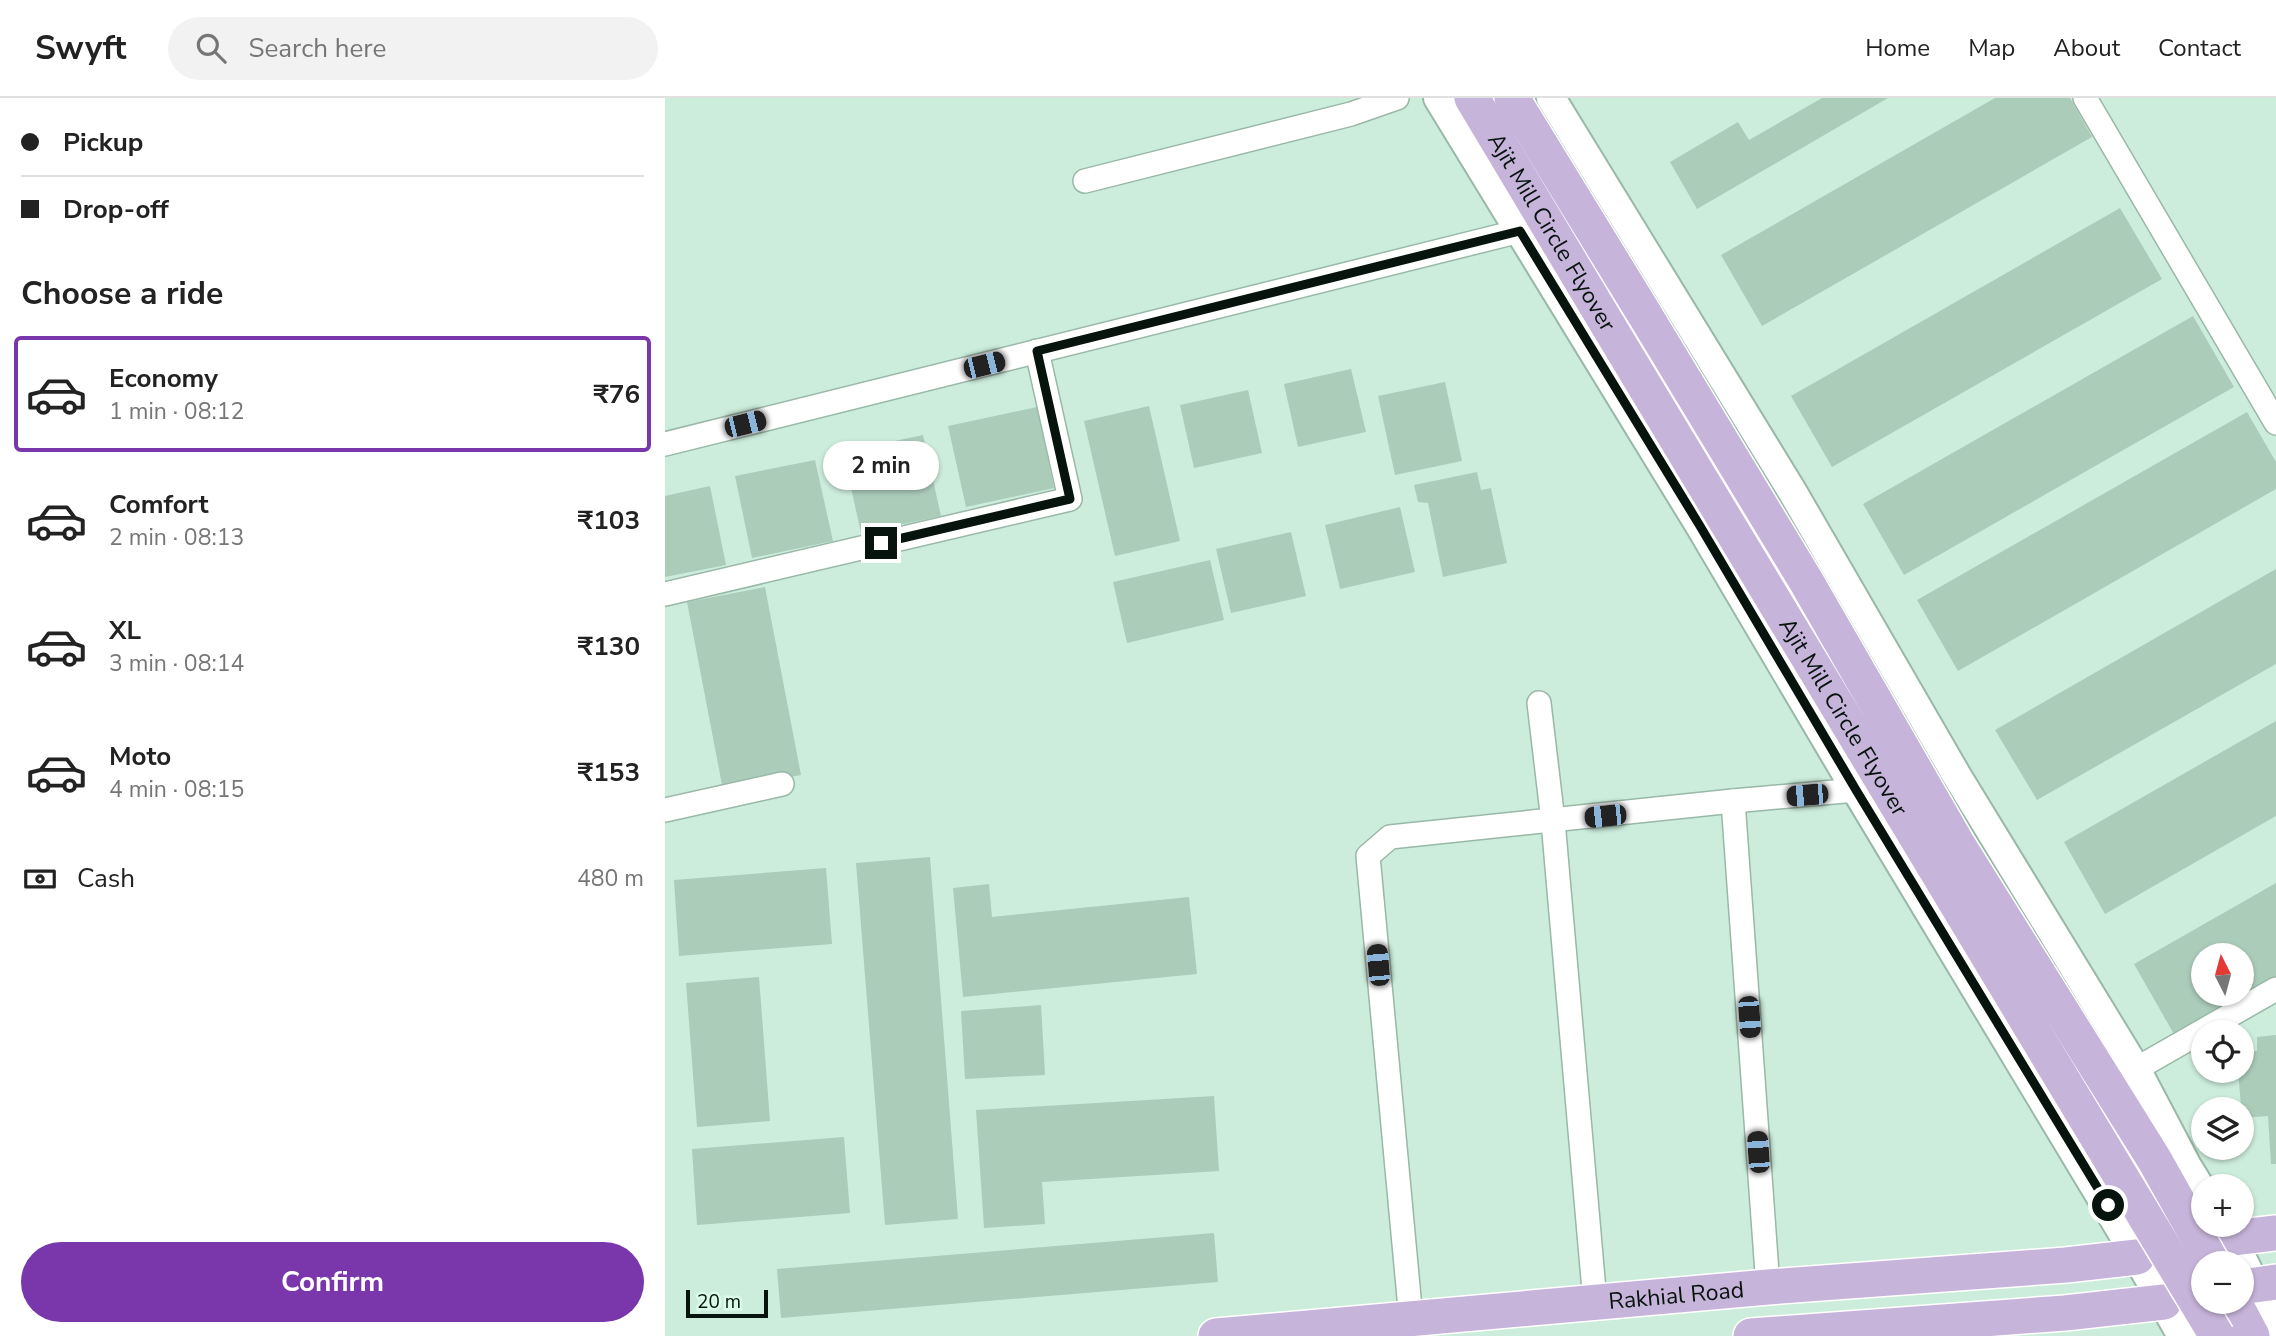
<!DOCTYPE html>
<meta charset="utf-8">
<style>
:root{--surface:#fff;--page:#f2f2f2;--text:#222;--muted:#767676;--line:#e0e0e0;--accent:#7937ab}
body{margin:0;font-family:"Nunito Sans",sans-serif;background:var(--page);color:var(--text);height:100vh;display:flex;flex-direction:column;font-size:26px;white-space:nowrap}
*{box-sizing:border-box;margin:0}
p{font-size:23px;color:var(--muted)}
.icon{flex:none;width:38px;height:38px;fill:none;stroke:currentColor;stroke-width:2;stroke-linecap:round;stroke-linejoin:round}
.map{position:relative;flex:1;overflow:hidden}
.sheet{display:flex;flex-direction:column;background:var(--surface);width:665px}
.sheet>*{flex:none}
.guide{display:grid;align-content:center;height:154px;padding:0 21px;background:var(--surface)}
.needle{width:46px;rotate:354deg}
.buttons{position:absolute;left:1526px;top:845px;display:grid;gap:14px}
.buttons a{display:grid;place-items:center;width:63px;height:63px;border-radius:50%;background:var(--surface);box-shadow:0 2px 5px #0004;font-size:35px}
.scale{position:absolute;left:21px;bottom:18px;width:82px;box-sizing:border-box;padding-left:7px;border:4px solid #07130d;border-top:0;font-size:19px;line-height:24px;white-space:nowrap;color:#07130d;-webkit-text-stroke:5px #dafbe9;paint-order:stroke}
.end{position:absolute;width:32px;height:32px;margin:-16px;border:9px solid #07130d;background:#fff;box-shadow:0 0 0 4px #fff}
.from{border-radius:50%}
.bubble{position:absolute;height:49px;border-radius:24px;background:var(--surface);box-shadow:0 2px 5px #0004;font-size:23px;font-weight:700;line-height:49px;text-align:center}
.car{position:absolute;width:21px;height:42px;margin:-21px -10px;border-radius:9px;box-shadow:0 0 5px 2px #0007;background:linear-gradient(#222 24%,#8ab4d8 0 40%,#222 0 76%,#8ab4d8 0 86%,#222 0)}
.guide b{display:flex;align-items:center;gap:24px;height:66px;font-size:26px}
.guide b+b{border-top:2px solid var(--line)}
.guide i{width:18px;height:18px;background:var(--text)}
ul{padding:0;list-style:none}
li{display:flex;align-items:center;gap:21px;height:116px;margin:0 14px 10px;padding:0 7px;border:4px solid transparent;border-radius:7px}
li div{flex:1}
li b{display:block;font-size:26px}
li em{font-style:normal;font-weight:700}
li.active{border-color:var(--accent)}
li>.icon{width:63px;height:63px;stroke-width:1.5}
h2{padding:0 21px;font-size:32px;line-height:84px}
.pay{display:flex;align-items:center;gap:18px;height:77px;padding:0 21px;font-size:26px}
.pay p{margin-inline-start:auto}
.cta{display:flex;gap:14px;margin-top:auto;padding:14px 21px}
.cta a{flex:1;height:80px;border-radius:42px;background:var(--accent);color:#fff;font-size:28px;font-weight:700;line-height:80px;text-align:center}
header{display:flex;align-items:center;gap:42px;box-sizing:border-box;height:98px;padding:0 35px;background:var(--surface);border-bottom:2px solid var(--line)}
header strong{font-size:33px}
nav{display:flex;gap:38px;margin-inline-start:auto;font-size:24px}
.search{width:490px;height:63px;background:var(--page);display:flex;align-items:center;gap:18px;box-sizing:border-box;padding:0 24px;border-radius:38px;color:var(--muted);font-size:26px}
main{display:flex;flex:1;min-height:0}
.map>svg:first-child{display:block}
.building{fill:#acccba;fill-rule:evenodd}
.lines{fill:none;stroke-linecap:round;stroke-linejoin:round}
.minor-casing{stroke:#99b8a7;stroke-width:26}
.tertiary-casing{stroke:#99b8a7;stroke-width:32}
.primary-casing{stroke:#fff;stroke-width:38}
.minor{stroke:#fff;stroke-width:23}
.tertiary{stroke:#fff;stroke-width:28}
.primary{stroke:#c7b4da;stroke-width:35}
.primary-bridge-casing{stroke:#fff;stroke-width:38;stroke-linecap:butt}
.primary-bridge{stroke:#c7b4da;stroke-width:35}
.route{stroke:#07130d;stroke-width:9}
.labels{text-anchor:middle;stroke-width:6;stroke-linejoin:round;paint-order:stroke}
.street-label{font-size:23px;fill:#07130d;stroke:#dafbe9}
</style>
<header>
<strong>Swyft</strong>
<div class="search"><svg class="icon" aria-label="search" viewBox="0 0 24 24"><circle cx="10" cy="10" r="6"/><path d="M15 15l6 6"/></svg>Search here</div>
<nav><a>Home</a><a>Map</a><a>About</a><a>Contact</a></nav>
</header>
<main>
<section class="sheet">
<div class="guide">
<b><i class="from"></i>Pickup</b>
<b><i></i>Drop-off</b>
</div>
<h2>Choose a ride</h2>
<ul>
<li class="active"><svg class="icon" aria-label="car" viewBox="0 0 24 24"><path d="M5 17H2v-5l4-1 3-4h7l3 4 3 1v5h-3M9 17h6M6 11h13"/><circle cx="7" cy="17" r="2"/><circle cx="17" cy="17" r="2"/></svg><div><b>Economy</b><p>1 min · 08:12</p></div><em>₹76</em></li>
<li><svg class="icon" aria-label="car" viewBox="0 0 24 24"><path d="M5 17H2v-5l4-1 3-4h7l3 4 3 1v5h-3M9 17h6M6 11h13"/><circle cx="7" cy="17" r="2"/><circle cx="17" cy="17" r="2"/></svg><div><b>Comfort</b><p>2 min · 08:13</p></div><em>₹103</em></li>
<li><svg class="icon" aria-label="car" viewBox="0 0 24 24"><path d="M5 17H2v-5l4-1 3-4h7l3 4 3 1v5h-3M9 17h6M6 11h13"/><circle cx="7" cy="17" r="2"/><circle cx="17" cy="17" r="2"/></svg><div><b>XL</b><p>3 min · 08:14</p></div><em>₹130</em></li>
<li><svg class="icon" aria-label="car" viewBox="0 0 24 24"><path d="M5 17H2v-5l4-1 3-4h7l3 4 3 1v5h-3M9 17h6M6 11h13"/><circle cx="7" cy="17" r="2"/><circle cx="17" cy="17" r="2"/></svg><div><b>Moto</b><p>4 min · 08:15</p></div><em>₹153</em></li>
</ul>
<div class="pay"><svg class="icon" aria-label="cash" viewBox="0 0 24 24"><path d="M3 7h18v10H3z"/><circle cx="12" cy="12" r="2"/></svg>Cash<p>480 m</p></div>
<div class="cta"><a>Confirm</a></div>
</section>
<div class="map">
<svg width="1611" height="1238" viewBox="0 0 1611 1238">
<rect width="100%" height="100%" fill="#cdeddc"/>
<g class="building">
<path d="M1157,0h66l-191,111 -27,-47 68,-40 11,18z"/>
<path d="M1330,0h75l22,39 -330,189 -41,-71z"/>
<path d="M1455,110l42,71 -330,188 -41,-71z"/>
<path d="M1528,218l41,71 -330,188 -41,-71z"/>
<path d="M686,271l15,63 -68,15 -14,-63z"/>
<path d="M780,284l17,79 -67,14 -17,-79z"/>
<path d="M583,292l14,63 -68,15 -14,-63z"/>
<path d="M484,308l31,135 -65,15 -31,-135z"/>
<path d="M372,309l17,81 -88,19 -18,-81z"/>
<path d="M1582,314l29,50v27l-318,182 -41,-71z"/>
<path d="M258,337l18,81 -80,17 -18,-81z"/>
<path d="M150,362l18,81 -81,17 -17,-82z"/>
<path d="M812,374l4,18 10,-2 16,75 -64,14 -15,-74 -10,-1 -4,-17z"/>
<path d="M45,388l16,79 -61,12v-81z"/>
<path d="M735,409l15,65 -75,17 -15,-64z"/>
<path d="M626,434l15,64 -75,17 -15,-64z"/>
<path d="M545,462l14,60 -97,23 -14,-61z"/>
<path d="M1611,471v95l-239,136 -42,-70z"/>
<path d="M100,489l36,188 -78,15 -36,-188z"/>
<path d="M1611,623v95l-171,98 -41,-72z"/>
<path d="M265,759l28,362 -73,6 -29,-362z"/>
<path d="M161,770l6,76 -153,12 -5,-76z"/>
<path d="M1611,785v95l-101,58 -41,-72zM1538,858h39v38h-39z"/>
<path d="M324,786l3,33 197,-20 8,77 -234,23 -10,-109z"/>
<path d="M94,879l11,144 -73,6 -11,-144z"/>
<path d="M376,907l4,70 -80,4 -4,-68z"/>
<path d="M1611,937v129h-5l-3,-48 -26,2 -4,-47h4v-19l15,-1v-14z"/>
<path d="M549,998l5,75 -177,11 3,42 -61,4 -8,-118z"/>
<path d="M179,1039l6,76 -153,12 -5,-76z"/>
<path d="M549,1135l4,49 -437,36 -4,-49z"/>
</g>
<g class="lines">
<g class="minor-casing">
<g id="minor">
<path d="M1420,0l191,325"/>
<path d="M420,83l266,-67 46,-16"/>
<path d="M0,346l855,-213"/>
<path d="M0,496l405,-95 -33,-148"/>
<path d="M874,605l14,118 42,481"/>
<path d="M1068,703l35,486"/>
<path d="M0,712l117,-26"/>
<path d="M1471,971l140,-80"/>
<path d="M746,1221l-43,-463 22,-19 343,-36 123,-11"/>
</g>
</g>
<g class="tertiary-casing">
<g id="tertiary">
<path d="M773,0l262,428 156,264 281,467"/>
<path d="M886,0l241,393 165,285 179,293 51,97 16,26"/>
<path d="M1548,1144l19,-4 23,47 -13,2"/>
<path d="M1491,1155l-19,4 45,79"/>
<path d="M1590,1187l21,47"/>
</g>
</g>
<g class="primary-casing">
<g id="primary">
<path id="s1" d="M807,0l137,229"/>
<path d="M847,0l133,217"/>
<path d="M1567,1140l44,-5"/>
<path d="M1590,1187l21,-3"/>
<path d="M1569,1204l18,34"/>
<path id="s2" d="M551,1238l552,-49 298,-22 71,-8"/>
<path d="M1086,1238l314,-23 99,-11"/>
</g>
</g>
<use href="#minor" class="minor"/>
<use href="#tertiary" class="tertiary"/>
<use href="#primary" class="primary"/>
<g class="primary-bridge-casing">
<g id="primary-bridge">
<path d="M980,217l161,266 152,264 196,314 59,105"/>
<path id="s3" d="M944,229l608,1009"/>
</g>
</g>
<use href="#primary-bridge" class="primary-bridge"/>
</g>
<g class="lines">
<path class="route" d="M216,445l189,-44 -33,-148 483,-120 180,295 156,264 252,415"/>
</g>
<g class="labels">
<g class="street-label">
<text dy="8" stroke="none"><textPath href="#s1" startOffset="156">Ajit Mill Circle Flyover</textPath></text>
<text dy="8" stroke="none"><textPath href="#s3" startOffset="455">Ajit Mill Circle Flyover</textPath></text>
<text dy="8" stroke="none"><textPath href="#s2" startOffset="462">Rakhial Road</textPath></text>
</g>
</g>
</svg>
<div class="buttons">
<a><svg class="needle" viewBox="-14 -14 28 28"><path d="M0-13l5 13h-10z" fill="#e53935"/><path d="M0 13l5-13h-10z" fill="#767676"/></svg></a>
<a><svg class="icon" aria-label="locate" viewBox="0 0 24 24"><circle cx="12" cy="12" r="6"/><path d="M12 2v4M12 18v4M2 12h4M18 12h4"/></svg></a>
<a><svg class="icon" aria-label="layers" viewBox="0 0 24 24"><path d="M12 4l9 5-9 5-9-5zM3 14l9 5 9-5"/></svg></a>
<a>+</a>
<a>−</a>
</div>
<div class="scale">20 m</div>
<i class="end from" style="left:1443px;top:1107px"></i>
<i class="end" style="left:216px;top:445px"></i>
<div class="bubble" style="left:158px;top:343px;width:116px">2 min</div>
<i class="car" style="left:319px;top:267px;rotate:76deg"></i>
<i class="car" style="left:80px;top:326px;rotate:76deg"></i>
<i class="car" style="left:1142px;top:697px;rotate:265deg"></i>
<i class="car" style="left:940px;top:718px;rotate:264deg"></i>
<i class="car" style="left:713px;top:867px;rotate:355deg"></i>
<i class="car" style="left:1084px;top:919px;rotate:176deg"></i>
<i class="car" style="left:1093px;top:1054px;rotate:356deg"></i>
</div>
</main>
